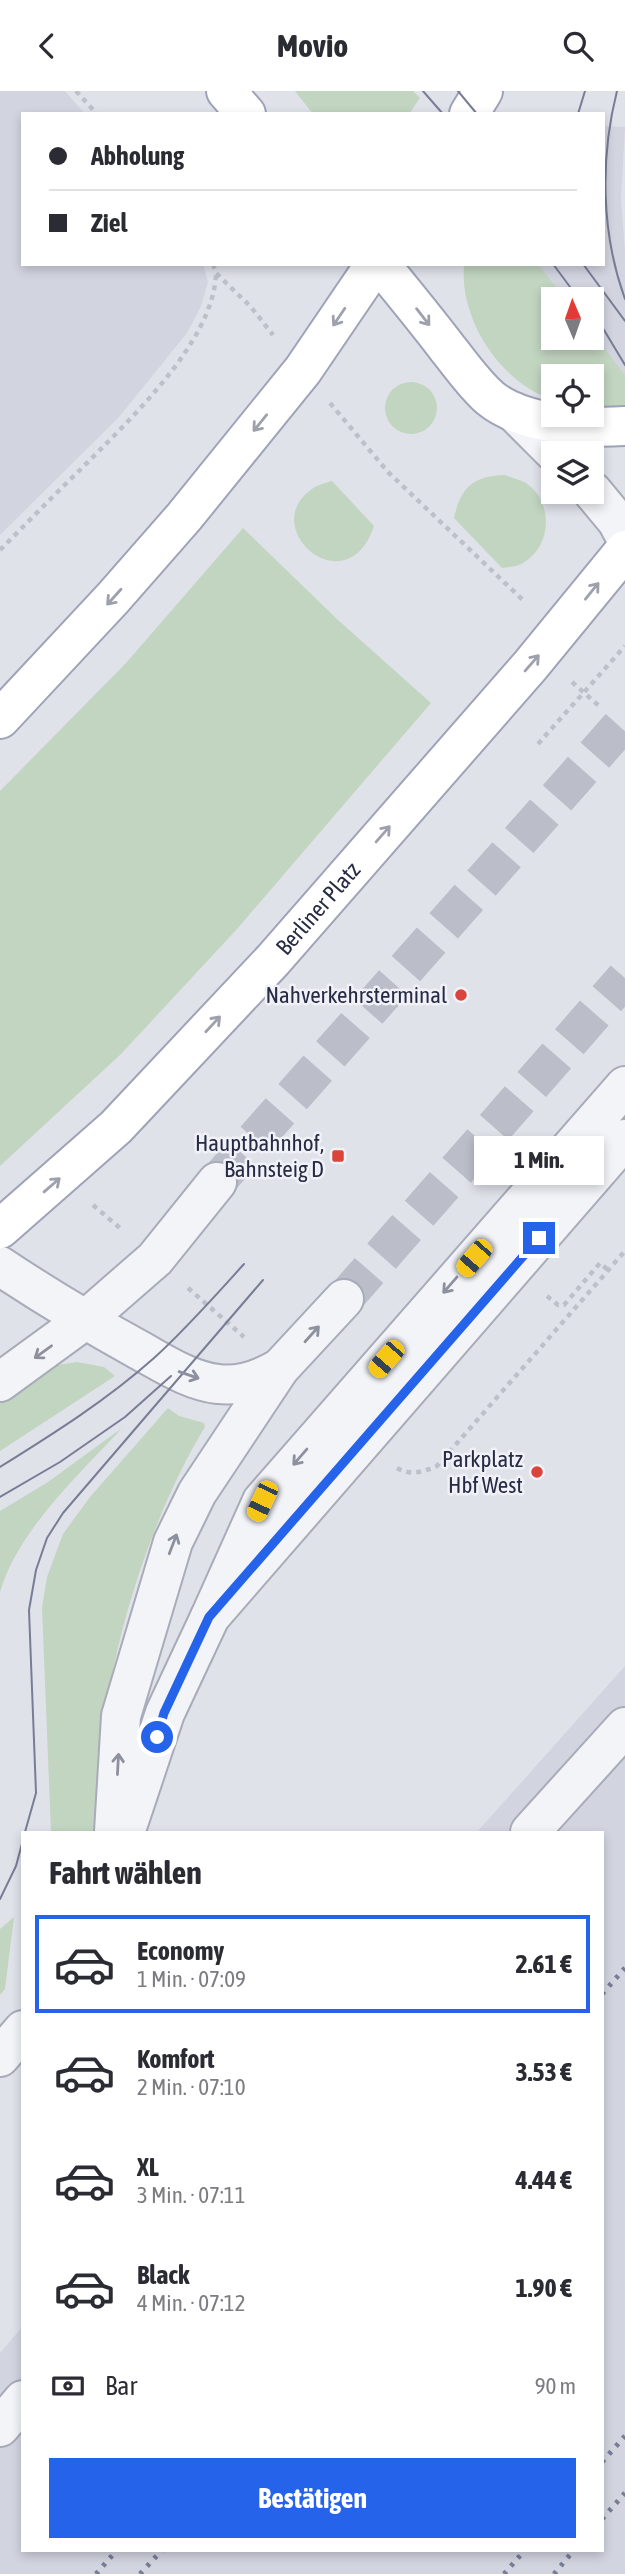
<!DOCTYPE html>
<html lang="de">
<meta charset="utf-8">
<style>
:root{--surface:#fff;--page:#f7f7f7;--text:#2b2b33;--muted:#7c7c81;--line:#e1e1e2;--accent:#2563eb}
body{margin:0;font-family:"Asap Condensed",sans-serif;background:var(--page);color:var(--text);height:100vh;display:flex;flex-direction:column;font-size:26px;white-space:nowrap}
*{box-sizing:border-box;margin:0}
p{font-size:23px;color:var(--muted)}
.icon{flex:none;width:38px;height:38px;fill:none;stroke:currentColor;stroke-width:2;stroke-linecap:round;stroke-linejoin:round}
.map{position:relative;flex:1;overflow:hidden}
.details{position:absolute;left:21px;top:1740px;width:583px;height:721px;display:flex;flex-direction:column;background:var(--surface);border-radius:0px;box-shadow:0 4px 10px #0003}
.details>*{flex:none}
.guide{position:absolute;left:21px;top:21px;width:584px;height:154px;border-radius:0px;box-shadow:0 4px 10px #0003;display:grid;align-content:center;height:154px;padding:0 28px;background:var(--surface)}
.needle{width:46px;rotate:358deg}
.tools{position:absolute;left:541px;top:196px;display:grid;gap:14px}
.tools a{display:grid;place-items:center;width:63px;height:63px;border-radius:0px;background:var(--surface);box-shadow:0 4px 10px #0003;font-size:35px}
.end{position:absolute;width:32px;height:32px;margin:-16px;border:9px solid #2563eb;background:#fff;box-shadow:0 0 0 4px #fff}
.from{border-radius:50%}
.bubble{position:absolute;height:49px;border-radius:0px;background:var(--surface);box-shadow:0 4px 10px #0003;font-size:23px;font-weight:700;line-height:49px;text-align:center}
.car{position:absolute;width:21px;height:42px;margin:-21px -10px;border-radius:9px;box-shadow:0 0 5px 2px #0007;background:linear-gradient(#f5c518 24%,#345 0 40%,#f5c518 0 76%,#345 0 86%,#f5c518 0)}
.guide b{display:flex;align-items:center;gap:24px;height:66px;font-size:26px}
.guide b+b{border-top:2px solid var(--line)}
.guide i{width:18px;height:18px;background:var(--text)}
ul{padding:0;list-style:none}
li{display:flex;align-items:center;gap:21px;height:98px;margin:0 14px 10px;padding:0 14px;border:4px solid transparent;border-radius:0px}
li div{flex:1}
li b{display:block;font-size:26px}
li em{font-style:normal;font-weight:700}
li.selected{border-color:var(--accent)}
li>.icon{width:63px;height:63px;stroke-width:1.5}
h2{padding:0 28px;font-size:32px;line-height:84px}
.pay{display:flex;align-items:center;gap:18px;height:77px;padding:0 28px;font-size:26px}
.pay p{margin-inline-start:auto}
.primary-button{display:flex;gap:14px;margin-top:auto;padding:14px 28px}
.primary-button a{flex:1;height:80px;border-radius:0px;background:var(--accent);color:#fff;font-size:28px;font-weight:700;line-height:80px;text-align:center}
header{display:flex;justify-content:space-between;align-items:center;height:91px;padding:0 28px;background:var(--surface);font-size:32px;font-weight:700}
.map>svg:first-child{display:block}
.built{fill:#d2d4e0}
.green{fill:#c1d5c0}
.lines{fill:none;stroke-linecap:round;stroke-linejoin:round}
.minor-tunnel{stroke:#bbbdc9;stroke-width:38;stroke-dasharray:38 19;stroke-linecap:butt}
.minor-casing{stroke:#a8abb8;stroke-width:42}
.major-casing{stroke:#9ea3b7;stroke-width:42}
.path{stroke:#bec0c9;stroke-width:4.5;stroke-dasharray:5 5;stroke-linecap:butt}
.minor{stroke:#f3f4f8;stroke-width:38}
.major{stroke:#fff;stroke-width:38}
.tram{stroke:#787d96;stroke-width:2}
.rail{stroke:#787d96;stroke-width:5;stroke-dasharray:3.5 7;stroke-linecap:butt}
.oneway{stroke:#9ea0ab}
.oneway2{stroke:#8d909e}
.route{stroke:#2563eb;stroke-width:9}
.poi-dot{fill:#db443a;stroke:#f0f2f8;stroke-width:2.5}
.labels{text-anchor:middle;stroke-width:5;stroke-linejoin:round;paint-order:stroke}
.street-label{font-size:23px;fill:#272b44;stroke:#f0f2f8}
.poi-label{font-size:23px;fill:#272b44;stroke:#f0f2f8;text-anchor:end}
</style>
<header><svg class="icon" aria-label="back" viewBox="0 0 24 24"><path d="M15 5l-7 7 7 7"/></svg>Movio<svg class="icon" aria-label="search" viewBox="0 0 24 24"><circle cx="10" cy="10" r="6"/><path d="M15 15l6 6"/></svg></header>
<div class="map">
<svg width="625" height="2483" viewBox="0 0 625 2483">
<rect width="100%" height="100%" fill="#e0e2ea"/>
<g class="built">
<path d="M0,0h65l20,23h-62v150h180l5,18 -7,24 -14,27 -68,84 -119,118z"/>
<path d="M604,35l21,1 -4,72 4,51v125l-33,-43v-33h-26l-28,-35h66z"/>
<path d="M625,1575v908h-625v-221l23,-27v224h579v-718h-125z"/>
</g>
<g class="green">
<path d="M295,0h118l7,7 -11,16h-96z"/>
<path d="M464,173h74l28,35h-13v39h39v-6l33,43v34h-33v-33h-39v24c-53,-18 -94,-80 -89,-136z"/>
<circle cx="411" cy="317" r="26"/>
<path d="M505,384c7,3 15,4 21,8 29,20 26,67 -7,82 -5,2 -12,2 -17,3l-48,-50c7,-31 19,-42 51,-43z"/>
<path d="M332,390l42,45c-27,81 -118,2 -62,-37 5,-4 14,-6 20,-8z"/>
<path d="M243,437l95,92 93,83 -194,226 -116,125 -121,112v-375l126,-128z"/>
<path d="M77,1271l27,5 11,9 -115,75v-48l58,-38z"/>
<path d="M168,1317l11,8 25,7 1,4c-49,80 -89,200 -100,293 -4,38 -4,75 -12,112h-42l-9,-224 5,-31 16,-43 27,-37z"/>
<path d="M122,1337c-43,47 -104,102 -122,164v-81l48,-29z"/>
<path d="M14,1826l-9,72 -5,6v-66z"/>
</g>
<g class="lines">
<g class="minor-tunnel">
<path d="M217,1091l408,-461"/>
<path d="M344,1208l281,-321"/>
</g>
<g class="minor-casing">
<g id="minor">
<path d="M514,321l41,41"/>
<path d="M592,400l25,30 8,15"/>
<path d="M625,995l-363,415 -52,116 415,-478"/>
<path d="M0,1175c45,30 92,58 139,84 24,13 51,31 79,34 22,3 43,-5 62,-16"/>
<path d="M0,1291l85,-62 70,-61 62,-77"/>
<path d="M128,1733l37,-111 45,-96"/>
<path d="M114,1741l7,-116 52,-174 24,-49 83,-125 64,-69"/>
<path d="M530,1741l95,-105"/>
<path d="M0,1966l23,-27"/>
<path d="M0,2336l23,-27"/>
</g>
</g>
<g class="major-casing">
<g id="major">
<path d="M226,0l20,23"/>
<path d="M469,23l14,-23"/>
<path d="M380,173c23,28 46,56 68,85 13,16 26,35 42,49 31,26 95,31 135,28"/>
<path d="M0,628l113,-121 71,-81 119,-147 72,-106"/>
<path id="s1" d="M0,1138l116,-102 157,-167 257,-294 95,-116"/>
</g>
</g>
<g class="path">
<path d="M76,0l21,23"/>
<path d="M213,173l3,9 35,34 22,28"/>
<path d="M330,312l58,69 137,130"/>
<path d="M0,459c26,-26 52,-53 79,-79 47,-48 134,-127 137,-197"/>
<path d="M572,591l27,24"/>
<path d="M538,653l87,-98"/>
<path d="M93,1114l28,24"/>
<path d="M188,1197l56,49"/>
<path d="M547,1205l11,9h6l36,-42 8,7"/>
<path d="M397,1377c14,8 26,4 40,-2l188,-215"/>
</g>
<use href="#minor" class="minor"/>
<use href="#major" class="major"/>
<g class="tram">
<path d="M423,0l20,23"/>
<path d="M458,0l19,23"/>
<path d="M617,0c-17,67 -16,142 8,208"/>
<path d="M578,23l7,-23"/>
<path d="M553,173l26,35"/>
<path d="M583,173l42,57"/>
<path d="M592,219l33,55"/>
<path d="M0,1376c53,-33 107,-67 154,-109 32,-29 61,-62 90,-94"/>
<path d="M0,1406l60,-35 65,-45 46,-41"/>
<path d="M25,1741l11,-39 -7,-183 7,-40 11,-32 16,-25 200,-233"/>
<path d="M0,1808l16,-33 7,-26"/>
</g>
<g class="rail">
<path d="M602,1903l23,-26"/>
<path d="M602,2371l23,-26"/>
<path d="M602,2428l23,-26"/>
<path d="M96,2483l21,-24"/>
<path d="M140,2483l22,-24"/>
<path d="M504,2483l21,-24"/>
<path d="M554,2483l20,-24"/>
</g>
</g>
<defs><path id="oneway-shaft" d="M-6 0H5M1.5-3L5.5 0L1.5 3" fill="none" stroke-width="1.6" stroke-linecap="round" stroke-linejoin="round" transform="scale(1.75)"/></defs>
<g class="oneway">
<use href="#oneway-shaft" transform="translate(339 226) rotate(124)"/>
<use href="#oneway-shaft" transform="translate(423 226) rotate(52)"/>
<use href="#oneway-shaft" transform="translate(260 332) rotate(129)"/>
<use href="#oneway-shaft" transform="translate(592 500) rotate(-51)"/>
<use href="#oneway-shaft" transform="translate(114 506) rotate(132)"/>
<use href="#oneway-shaft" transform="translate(532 572) rotate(-49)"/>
<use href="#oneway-shaft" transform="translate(383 743) rotate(-49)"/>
<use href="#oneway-shaft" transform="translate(213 933) rotate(-47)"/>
<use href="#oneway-shaft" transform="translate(52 1094) rotate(-41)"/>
</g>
<g class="oneway2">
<use href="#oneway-shaft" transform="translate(450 1194) rotate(131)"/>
<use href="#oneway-shaft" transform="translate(312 1243) rotate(-48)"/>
<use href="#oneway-shaft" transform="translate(43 1261) rotate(144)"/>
<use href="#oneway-shaft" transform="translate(189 1284) rotate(19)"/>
<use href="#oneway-shaft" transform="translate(300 1366) rotate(131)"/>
<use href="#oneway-shaft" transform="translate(173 1453) rotate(-69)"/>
<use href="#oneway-shaft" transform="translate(118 1673) rotate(-87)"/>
</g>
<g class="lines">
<path class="route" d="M157,1646l7,-24 45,-96 330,-379"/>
</g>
<g class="poi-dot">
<circle cx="461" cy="904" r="7"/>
<rect x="331" y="1058" width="14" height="14" rx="3.5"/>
<circle cx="537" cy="1381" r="7"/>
</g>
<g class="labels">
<g class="street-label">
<text dy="8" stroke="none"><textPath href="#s1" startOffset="452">Berliner Platz</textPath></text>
</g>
<g class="poi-label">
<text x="447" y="912">Nahverkehrsterminal</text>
<text x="324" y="1060">Hauptbahnhof,<tspan x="324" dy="26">Bahnsteig D</tspan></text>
<text x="523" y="1376">Parkplatz<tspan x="523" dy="26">Hbf West</tspan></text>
</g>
</g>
</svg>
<div class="tools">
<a><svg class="needle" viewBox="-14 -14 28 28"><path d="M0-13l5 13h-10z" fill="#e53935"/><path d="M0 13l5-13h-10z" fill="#7c7c81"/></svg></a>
<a><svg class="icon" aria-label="locate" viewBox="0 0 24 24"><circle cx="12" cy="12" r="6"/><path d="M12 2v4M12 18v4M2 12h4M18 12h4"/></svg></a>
<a><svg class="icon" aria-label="layers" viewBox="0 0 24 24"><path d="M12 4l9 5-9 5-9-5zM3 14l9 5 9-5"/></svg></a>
</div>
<i class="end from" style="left:157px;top:1646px"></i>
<i class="end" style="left:539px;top:1147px"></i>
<div class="bubble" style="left:474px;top:1045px;width:130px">1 Min.</div>
<i class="car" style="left:474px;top:1167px;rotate:221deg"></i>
<i class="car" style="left:386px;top:1268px;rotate:221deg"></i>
<i class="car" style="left:262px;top:1410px;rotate:205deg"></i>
<div class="guide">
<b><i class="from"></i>Abholung</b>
<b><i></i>Ziel</b>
</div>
<section class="details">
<h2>Fahrt wählen</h2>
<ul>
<li class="selected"><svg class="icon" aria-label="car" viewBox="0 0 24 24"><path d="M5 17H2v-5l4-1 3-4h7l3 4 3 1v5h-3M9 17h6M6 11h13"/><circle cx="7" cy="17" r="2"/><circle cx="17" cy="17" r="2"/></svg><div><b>Economy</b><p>1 Min. · 07:09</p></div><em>2.61 €</em></li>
<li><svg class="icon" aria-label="car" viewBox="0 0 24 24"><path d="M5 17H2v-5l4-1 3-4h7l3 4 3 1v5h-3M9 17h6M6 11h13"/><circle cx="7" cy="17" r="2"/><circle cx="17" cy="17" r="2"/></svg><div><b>Komfort</b><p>2 Min. · 07:10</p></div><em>3.53 €</em></li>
<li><svg class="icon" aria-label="car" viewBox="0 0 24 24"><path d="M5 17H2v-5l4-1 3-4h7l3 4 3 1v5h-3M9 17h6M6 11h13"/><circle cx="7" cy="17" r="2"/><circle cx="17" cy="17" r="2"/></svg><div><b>XL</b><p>3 Min. · 07:11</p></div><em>4.44 €</em></li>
<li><svg class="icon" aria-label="car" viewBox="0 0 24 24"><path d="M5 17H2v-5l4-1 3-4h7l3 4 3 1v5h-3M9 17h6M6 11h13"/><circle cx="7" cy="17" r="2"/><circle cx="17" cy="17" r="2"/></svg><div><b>Black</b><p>4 Min. · 07:12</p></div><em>1.90 €</em></li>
</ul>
<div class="pay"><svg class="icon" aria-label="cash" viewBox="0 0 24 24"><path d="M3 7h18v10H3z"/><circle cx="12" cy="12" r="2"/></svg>Bar<p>90 m</p></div>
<div class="primary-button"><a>Bestätigen</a></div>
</section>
</div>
